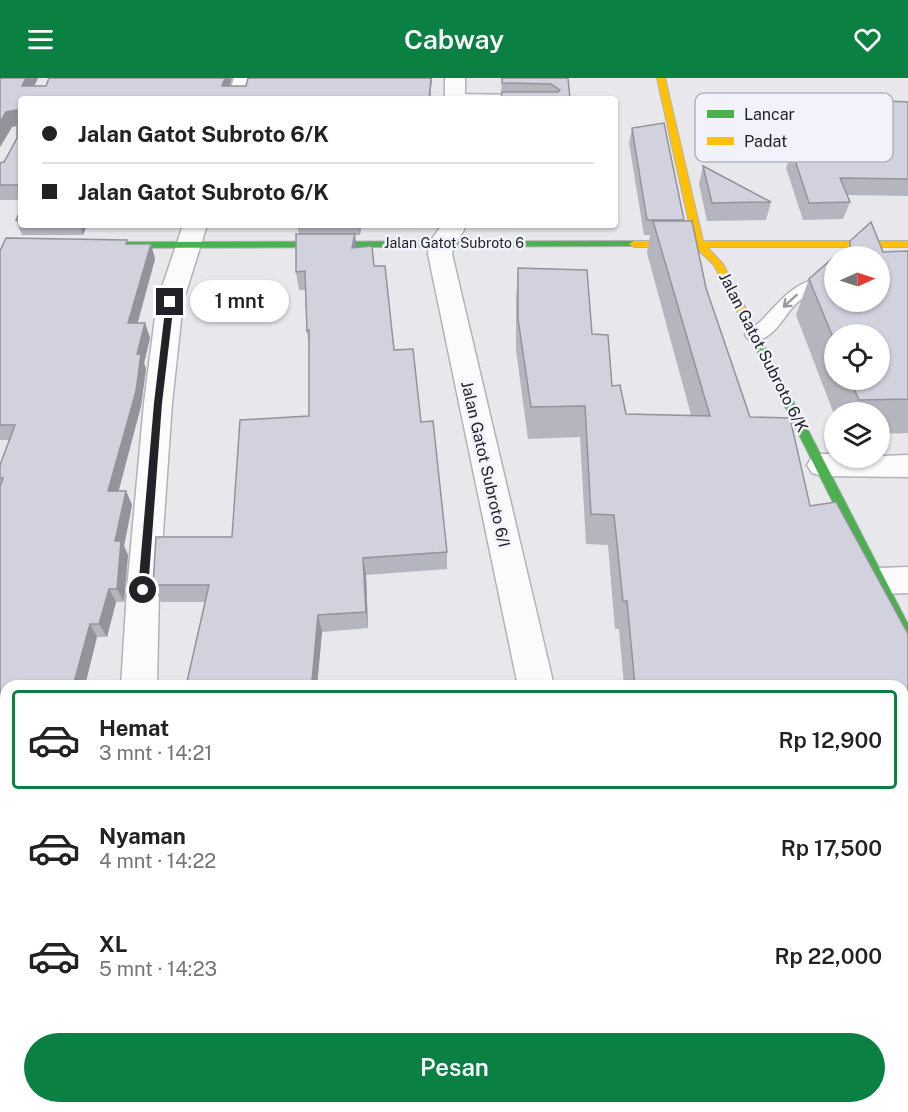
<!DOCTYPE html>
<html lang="id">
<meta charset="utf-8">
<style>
:root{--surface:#fff;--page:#f6f6f6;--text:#222;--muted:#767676;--line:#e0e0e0;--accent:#0b8043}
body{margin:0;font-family:"Public Sans",sans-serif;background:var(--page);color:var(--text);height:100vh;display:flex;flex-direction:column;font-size:22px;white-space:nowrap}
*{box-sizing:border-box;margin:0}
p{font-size:20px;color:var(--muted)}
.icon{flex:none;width:33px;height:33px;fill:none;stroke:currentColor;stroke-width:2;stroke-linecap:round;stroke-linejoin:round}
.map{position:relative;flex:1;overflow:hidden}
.details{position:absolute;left:0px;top:602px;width:909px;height:434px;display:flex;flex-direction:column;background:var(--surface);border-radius:18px 18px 0 0;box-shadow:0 2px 4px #0004}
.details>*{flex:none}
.hud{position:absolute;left:18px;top:18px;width:600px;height:132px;border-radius:6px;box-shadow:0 2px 4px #0004;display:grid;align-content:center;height:132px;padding:0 24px;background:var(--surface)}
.needle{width:39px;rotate:87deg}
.buttons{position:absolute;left:824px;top:168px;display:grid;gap:12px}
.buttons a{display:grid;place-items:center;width:66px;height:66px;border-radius:50%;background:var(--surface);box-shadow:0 2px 4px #0004;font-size:30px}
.end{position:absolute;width:27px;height:27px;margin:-14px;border:8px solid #222326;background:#fff;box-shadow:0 0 0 3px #fff}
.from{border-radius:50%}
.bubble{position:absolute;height:42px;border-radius:21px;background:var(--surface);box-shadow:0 2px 4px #0004;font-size:20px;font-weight:600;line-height:42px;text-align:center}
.hud b{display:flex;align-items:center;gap:21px;height:57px;font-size:22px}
.hud b+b{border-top:2px solid var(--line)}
.hud i{width:15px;height:15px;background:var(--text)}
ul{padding:10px 0 0;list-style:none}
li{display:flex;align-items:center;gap:18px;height:99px;margin:0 12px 9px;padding:0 12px;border:3px solid transparent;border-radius:6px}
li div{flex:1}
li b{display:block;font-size:22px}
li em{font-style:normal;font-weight:600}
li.active{border-color:var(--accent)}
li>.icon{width:54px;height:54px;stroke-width:1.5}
.primary-button{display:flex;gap:12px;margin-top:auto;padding:12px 24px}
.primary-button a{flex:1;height:69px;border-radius:36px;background:var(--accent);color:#fff;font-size:24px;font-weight:600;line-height:69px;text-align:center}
header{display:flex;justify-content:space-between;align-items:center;height:78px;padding:0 24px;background:var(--accent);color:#fff;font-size:27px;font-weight:600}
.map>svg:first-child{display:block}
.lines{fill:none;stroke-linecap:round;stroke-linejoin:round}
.lane-casing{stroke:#b2b3b7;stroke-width:3}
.street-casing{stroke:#b2b3b7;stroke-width:3}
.fast-casing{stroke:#b2b3b7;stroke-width:2}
.slow-casing{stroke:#b2b3b7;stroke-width:2}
.lane{fill:#fbfbfc;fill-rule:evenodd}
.street{fill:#fbfbfc;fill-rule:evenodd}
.fast{fill:#4caf50;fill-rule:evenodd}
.slow{fill:#ffc107;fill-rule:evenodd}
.wall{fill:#b4b5bf;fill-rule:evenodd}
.shaded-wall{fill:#92939b}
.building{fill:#d1d2de;stroke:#92939b;stroke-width:1.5}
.oneway{stroke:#999a9c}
.route{fill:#222326}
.labels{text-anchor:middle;stroke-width:5;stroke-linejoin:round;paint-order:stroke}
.far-street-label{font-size:14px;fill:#222326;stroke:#f1f2fc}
.street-label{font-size:16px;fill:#222326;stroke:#f1f2fc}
.key{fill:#f1f2fc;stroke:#b3b4bc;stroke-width:1.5}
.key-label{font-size:16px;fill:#222326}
</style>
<header><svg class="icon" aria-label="menu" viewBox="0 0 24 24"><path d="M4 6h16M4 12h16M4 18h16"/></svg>Cabway<svg class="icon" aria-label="heart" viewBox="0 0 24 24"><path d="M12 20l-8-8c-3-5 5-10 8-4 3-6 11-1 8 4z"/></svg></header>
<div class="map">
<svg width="908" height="1034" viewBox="0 0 908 1034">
<rect width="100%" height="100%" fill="#e7e7ec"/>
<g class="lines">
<g class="lane-casing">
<g id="lane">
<path d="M455,16l79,1 7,4h-93l2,-4z"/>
<path d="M834,195v12c-12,4 -25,8 -35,16 -16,13 -26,45 -51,38l-3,-4c5,-7 13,-10 18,-16 26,-28 32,-36 71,-46z"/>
</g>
</g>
<g class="street-casing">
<g id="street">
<path d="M234,0h20l-7,21h-20z"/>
<rect x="445" y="0" width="20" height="21"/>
<path d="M183,147h24l-24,77 -11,101 -13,187 -2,96h-36l6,-96 17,-187 13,-101z"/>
<path d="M442,147h24c-4,12 -13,17 -14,29l102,432h-36l-90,-432 1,-11z"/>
<path d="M822,376h12v4l74,-3v22l-86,-1 -10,-3 -5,-8 5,-8z"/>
<path d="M908,489v26l-30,1 -12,-4 -4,-9 4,-9 12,-4z"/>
<rect x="97" y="1029" width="46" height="5"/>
<path d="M613,1029h46l1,5h-46z"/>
</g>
</g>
<g class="fast-casing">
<g id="fast">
<path d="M634,163l5,3 -2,2 -531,2 -5,-3 5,-3z"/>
<path d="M750,246l5,3 153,297v20l-5,-2 -158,-315z"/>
</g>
</g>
<g class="slow-casing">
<path id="slow" d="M657,0h8l38,163h205v6h-201l16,17 32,63 -5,3 -4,-1 -32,-64 -19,-18h-61l-5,-3 5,-3h59z"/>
</g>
<use href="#lane" class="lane"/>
<use href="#street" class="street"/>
<use href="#fast" class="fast"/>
<use href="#slow" class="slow"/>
</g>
<g class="wall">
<path d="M0,0h38l-4,8h212l2,-8h184l-2,21h-409v101h-21v-37l4,-1 13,-24v-12l-5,1 -12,20z"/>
<path d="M502,0h66l2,21h-69z"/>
<path d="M810,19l98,5v94l-61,-1 3,7 -7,17 -40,1 -17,-52 6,-17 26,1 -14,-38z"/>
<path d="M664,45l20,98h8l14,67 44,129 40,1 20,88 26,-4 72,132v478h-133l-2,-5h130v-421h-279l-5,-57h-4l-7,-84 -22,-1 -6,-107 -52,2 -12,-89v-50l2,-32 69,2 5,64 16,1 4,51 8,-1 6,29 65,1 -44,-162 3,-18h-6l-15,-92 3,-15z"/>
<path d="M703,88l68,36 -5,18 -59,1 -8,-37z"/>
<path d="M21,131v16h66l-4,10h-61l-6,-15z"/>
<path d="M297,147h64l-1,10h-5l1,13 18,18 20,84 27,72 26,130v17l-81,6 2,53 -46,4 -5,54h-131l19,-84h-44l-8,-17 79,-48 77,-121v-70l-2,-15 -2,-41h-6l-3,-18 3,-38z"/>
<path d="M850,163l33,11 25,-1v182l-29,1v-22h-45v2l-38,-99 13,-36 37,-26zM834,256l45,46h-45z"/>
<path d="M129,166h22l4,15 -17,64h7l5,15 -6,25 2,6 -5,37 -23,85h8l6,14 -8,41 4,9 -4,47h-8l-9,35h-10l-91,49v304h-6v-525l10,-25h-10v-189z"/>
</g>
<g class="shaded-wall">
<path d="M26,0h12l-10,21 -6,-13z"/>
<path d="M225,0h7l-6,21 -4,-13z"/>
<path d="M431,0h1l-2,21h-1z"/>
<path d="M17,32l4,15 -9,2 -12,20v-25l6,-10z"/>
<path d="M80,147h7l-4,10z"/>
<path d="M359,147h2l-1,10z"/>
<path d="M355,156l2,19 -5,-5z"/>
<path d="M151,166l4,15 -22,79 -5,-15z"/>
<path d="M145,245l5,15 -6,25 2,6 -5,37 -26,99 -7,-14 29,-137z"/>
<path d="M126,413l6,14 -8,41 4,9 -4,47 -7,-13 -2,-48z"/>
<path d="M363,480l3,17 2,53 -2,-16z"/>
<path d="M109,511l7,13 -9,35 -8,-13z"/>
<path d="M318,537l4,17 -5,54h-4l-1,-5z"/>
<path d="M90,546l7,13 -12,49h-12z"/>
<path d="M85,1029h10l2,5h-10z"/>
</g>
<g class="building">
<path d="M0,0h26l-4,8h24l3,-8h176l-3,8h24l2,-8h183l-2,21h-408v86h-21v-22l4,-1 13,-24v-28l-11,2 -6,10z"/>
<path d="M502,0h66l2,21h-69l1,-7h56l2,-2 -9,-6 -49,-1z"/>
<path d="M810,19l98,5v77l-68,-1 10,24 -41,1 -17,-52 38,1z"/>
<path d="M664,45l20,97h-37l-15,-92z"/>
<path d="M703,88l68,36 -59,1z"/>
<path d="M21,131v11h-5z"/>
<path d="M653,143h39l14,67 44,129 40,1 20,88 26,-4 72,132v478h-109l-2,-5h106v-421h-268l-8,-85h-4l-9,-86 -23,-1 -6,-108 -54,1 -13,-88v-51l69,2 5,64 16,1 4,51 8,-1 6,29 84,2z"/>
<path d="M871,144l12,30 25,-1v148l-49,1 -9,-20h29v-46h-45v6l-25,-61 25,-22v45h45v-46h-44l15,-5v-10z"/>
<path d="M296,156h59l-3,14 20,-2 2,20h11l9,84 19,-1 8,73 12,-1 14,131 -84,6 3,54 -48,3 -6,66h-54l-1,5h-71l23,-101h-56l3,-48h76l8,-117 69,-4v-86l-2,1 -2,-60 -9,1z"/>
<path d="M6,160l121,2 -1,4h25l-23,79h17l-8,31h4l-5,37 -28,100h18l-11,50h6l-4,48h-8l-10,35h-9l-17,62h-67v298h-6v-497l3,-9h-3v-13l15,-40h-15v-174z"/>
<path d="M0,999h6v30h79l2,5h-87z"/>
<path d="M174,1029h329l1,5h-330z"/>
</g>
<defs><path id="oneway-shaft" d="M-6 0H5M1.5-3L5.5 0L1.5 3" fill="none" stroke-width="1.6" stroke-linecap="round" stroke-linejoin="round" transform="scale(1.5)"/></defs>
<use class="oneway" href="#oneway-shaft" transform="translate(790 223) rotate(138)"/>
<path class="route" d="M170,221l4,3 -12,101 -14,187 -5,4 -5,-4 16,-187 12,-101z"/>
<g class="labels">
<g class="far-street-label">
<text x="454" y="170">Jalan Gatot Subroto 6</text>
</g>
<g class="street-label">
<text transform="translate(764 274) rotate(63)" y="6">Jalan Gatot Subroto 6/K</text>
<text transform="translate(486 386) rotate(77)" y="6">Jalan Gatot Subroto 6/I</text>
</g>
</g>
<rect x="695" y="15" width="198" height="69" rx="9" class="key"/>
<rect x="707" y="32" width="27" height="8" fill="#4caf50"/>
<rect x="707" y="59" width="27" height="8" fill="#ffc107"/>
<g class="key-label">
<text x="744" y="42">Lancar</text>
<text x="744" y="69">Padat</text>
</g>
</svg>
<div class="buttons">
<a><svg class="needle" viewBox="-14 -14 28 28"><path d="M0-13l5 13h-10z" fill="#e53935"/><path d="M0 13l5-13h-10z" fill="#767676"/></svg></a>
<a><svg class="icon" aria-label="locate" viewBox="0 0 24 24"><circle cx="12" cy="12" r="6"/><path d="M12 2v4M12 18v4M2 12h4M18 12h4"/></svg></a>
<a><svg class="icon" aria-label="layers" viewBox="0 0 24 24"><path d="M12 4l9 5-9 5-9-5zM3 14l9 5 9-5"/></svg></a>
</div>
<i class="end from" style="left:143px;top:512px"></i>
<i class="end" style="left:170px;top:224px"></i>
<div class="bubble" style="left:190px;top:202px;width:99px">1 mnt</div>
<div class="hud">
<b><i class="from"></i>Jalan Gatot Subroto 6/K</b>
<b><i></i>Jalan Gatot Subroto 6/K</b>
</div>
<section class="details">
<ul>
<li class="active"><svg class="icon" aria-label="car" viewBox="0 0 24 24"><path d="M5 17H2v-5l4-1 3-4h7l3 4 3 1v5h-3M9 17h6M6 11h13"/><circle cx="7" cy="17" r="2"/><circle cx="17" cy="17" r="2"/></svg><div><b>Hemat</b><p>3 mnt · 14:21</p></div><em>Rp 12,900</em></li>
<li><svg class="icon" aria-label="car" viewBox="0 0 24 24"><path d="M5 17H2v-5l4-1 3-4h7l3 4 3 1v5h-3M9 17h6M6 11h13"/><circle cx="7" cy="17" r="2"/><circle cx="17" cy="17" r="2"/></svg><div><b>Nyaman</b><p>4 mnt · 14:22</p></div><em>Rp 17,500</em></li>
<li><svg class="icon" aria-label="car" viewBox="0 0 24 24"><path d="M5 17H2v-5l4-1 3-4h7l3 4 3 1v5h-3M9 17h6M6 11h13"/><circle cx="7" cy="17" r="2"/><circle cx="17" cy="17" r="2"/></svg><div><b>XL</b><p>5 mnt · 14:23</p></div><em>Rp 22,000</em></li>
</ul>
<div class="primary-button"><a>Pesan</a></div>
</section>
</div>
